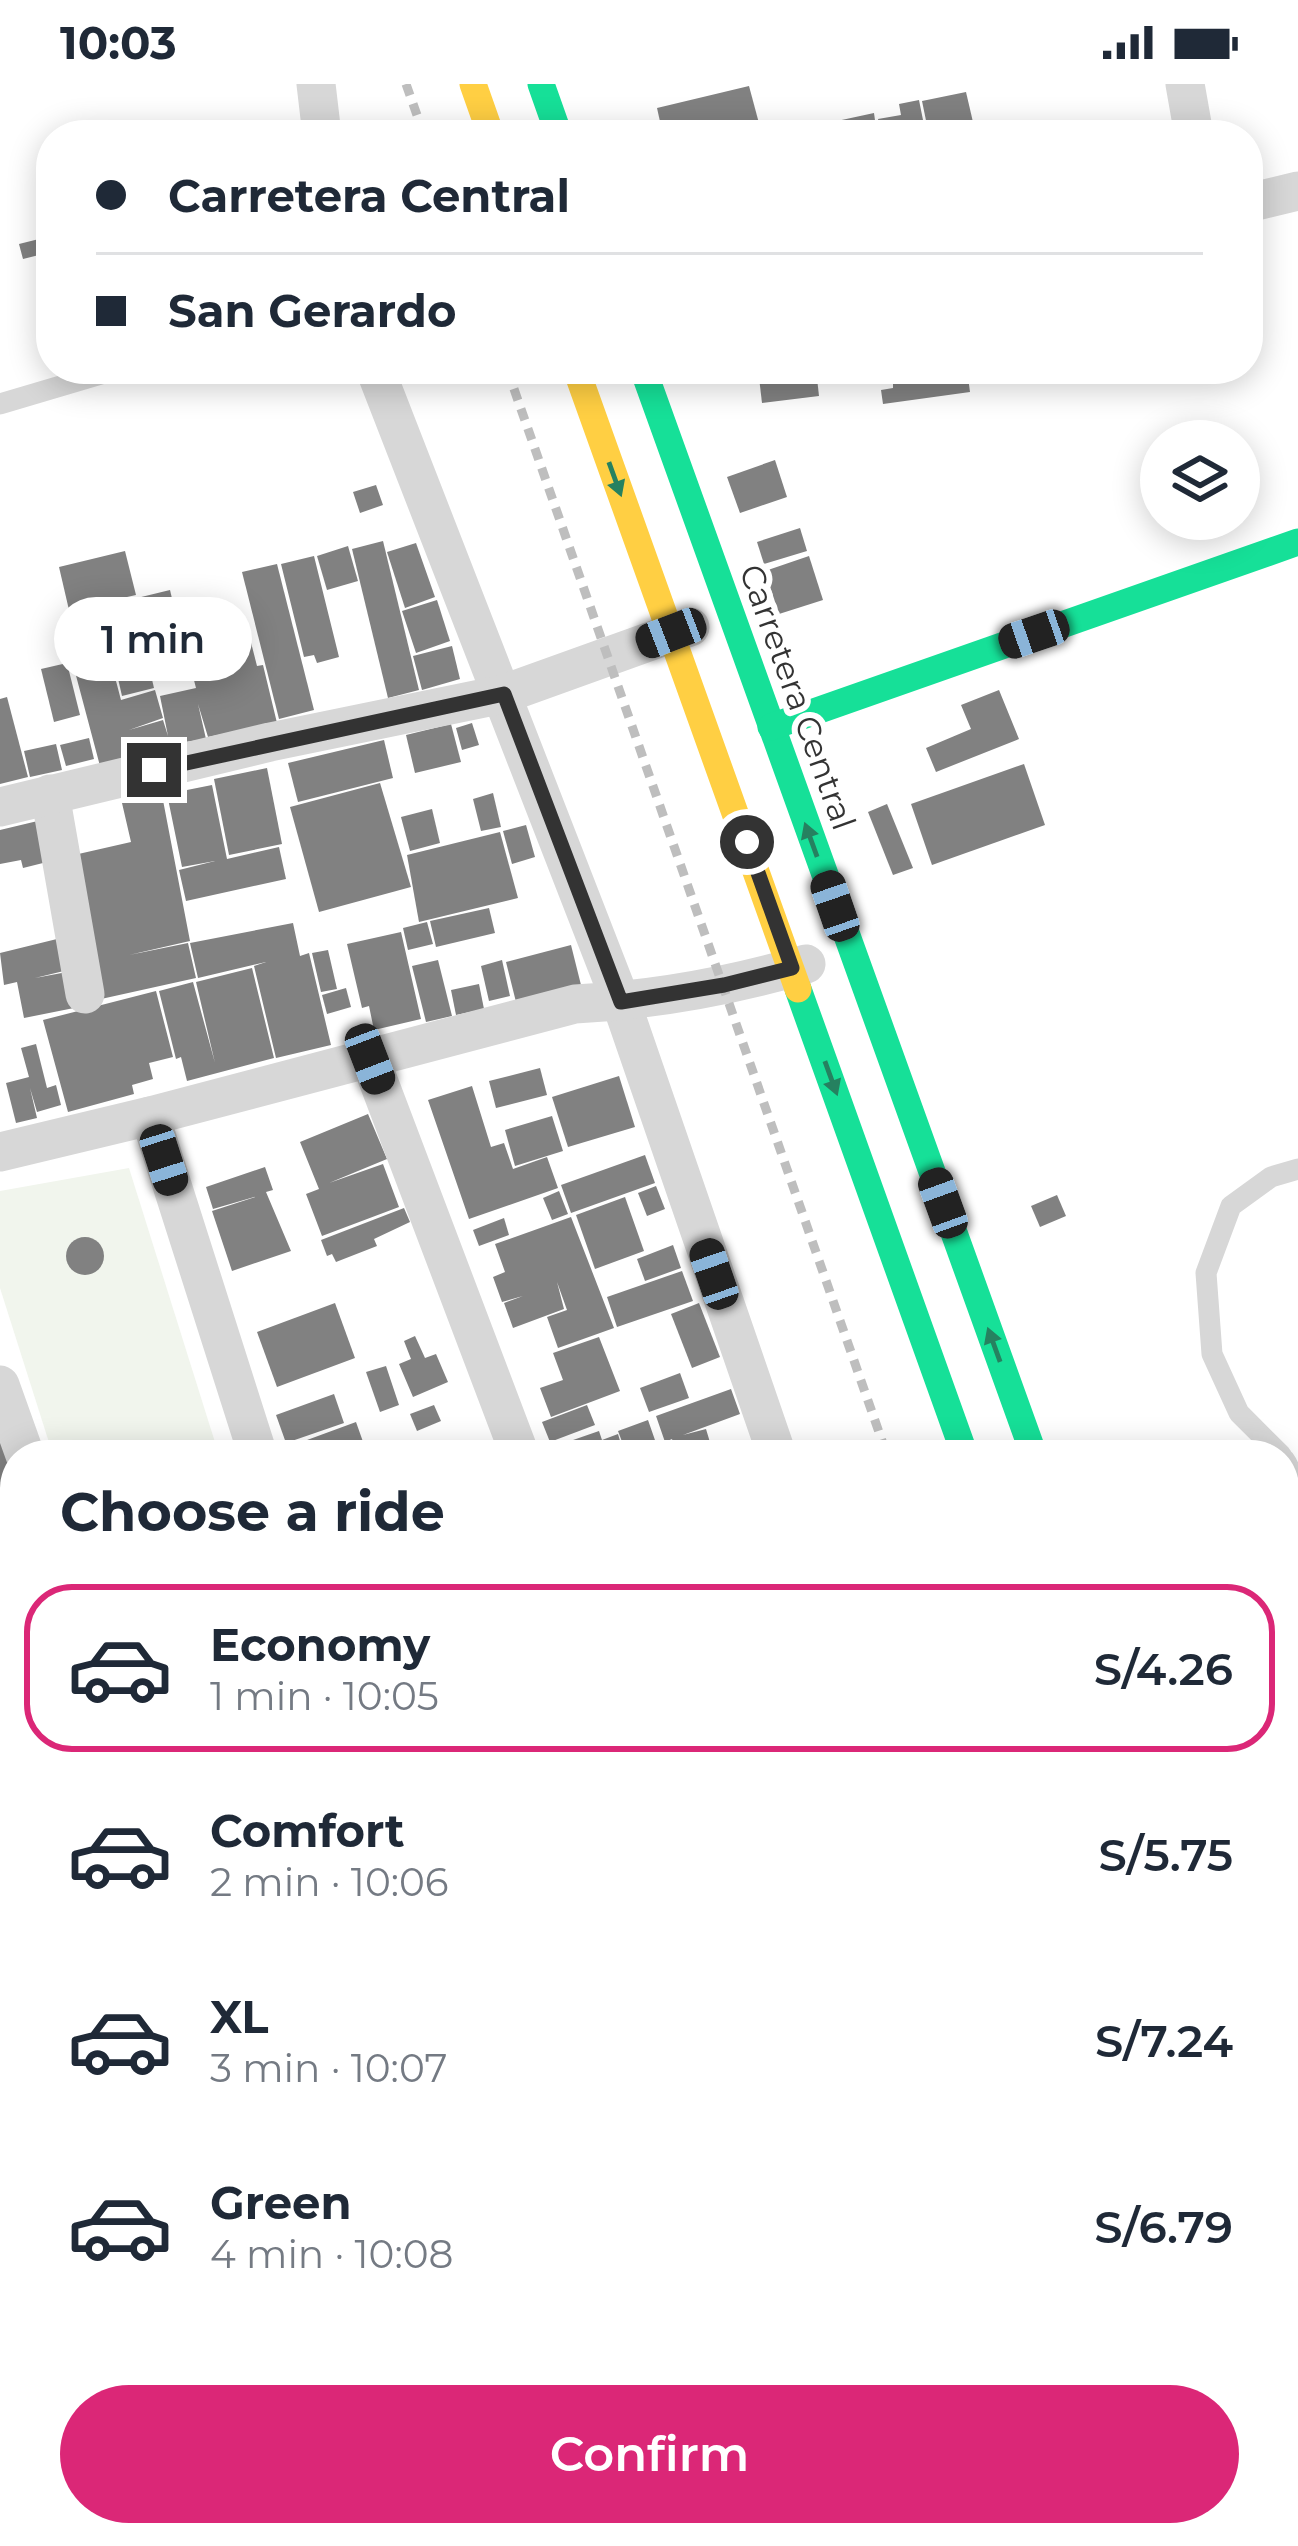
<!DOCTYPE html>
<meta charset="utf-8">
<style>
:root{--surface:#fff;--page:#f6f6f7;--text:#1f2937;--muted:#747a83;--line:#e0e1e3;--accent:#db2777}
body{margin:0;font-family:Montserrat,sans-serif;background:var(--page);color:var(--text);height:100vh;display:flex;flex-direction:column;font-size:45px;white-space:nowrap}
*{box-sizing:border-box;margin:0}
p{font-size:39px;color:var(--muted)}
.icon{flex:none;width:66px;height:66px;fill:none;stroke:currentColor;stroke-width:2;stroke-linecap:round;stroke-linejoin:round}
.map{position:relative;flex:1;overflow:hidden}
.panel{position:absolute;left:0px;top:1356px;width:1299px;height:1107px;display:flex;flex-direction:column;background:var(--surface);border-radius:48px 48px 0 0;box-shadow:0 6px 30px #0003}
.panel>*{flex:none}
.guide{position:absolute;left:36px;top:36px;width:1227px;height:264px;border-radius:48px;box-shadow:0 6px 30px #0003;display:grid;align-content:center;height:264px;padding:0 60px;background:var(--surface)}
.buttons{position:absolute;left:1140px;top:336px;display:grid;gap:24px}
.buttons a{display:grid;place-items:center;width:120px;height:120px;border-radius:50%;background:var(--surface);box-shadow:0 6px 30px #0003;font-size:60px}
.end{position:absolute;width:54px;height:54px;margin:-27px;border:15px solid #333;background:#fff;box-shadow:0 0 0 6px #fff}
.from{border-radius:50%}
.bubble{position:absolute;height:84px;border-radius:42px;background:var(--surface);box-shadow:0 6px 30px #0003;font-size:39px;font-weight:600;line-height:84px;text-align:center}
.car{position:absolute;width:36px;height:72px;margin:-36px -18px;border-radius:15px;box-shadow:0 0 9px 3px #0007;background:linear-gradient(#222 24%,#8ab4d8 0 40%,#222 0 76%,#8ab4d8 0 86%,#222 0)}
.guide b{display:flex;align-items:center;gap:42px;height:114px;font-size:45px}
.guide b+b{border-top:3px solid var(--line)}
.guide i{width:30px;height:30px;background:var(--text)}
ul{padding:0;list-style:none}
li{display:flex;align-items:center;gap:36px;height:168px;margin:0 24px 18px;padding:0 36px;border:6px solid transparent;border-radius:48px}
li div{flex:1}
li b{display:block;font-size:45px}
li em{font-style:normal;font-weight:600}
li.selected{border-color:var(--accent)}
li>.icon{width:108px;height:108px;stroke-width:1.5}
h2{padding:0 60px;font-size:54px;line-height:144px}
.primary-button{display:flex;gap:24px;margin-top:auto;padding:24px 60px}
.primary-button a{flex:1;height:138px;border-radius:72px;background:var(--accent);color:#fff;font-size:48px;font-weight:600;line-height:138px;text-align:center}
.status{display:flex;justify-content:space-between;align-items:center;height:84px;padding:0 60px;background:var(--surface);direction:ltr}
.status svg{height:33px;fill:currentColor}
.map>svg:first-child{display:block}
.green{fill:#f1f5ed}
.building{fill:#818181}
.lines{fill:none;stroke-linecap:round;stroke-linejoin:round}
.lane{stroke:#d7d7d7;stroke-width:21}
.street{stroke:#d7d7d7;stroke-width:39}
.fast{stroke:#16e098;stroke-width:27}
.slow{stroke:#ffcf43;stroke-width:27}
.rail{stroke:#bebebe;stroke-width:9;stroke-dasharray:12 9;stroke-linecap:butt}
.oneway{fill:#268160}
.route{stroke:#333;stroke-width:15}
.labels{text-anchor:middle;stroke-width:12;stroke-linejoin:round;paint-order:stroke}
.street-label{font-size:33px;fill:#333;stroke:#fff}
</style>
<div class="status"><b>10:03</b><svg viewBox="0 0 49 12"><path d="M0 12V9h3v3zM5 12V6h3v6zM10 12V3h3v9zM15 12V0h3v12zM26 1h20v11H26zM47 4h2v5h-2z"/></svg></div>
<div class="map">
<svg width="1298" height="2462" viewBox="0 0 1298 2462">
<rect width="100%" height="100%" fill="#fff"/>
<path class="green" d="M129,1084l90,287h-166l-53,-167v-97z"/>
<g class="building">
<path d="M749,2l11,41 -23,8h-74l-6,-27z"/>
<path d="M966,8l10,43h-47l-7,-34z"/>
<path d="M919,16l7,35h-45l-3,-16 23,-4 -2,-11z"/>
<path d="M874,29l3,22h-37l-3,-14z"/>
<path d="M51,152v16l-28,7 -4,-15z"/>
<path d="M758,285h58l3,27 -57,7z"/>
<path d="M958,285h9l3,23 -87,12 -2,-14 12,-2v-9z"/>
<path d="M775,376l12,37 -47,16 -13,-36z"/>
<path d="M376,401l7,20 -23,8 -7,-21z"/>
<path d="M800,444l7,23 -43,13 -7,-22z"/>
<path d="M383,457l36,149 -31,8 -36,-149z"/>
<path d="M416,459l19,54 -30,11 -18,-56z"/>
<path d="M348,462l10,35 -31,9 -10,-34z"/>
<path d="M125,467l11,44 -67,15 -10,-43z"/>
<path d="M314,472l25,101 -22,6 -3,-8 -10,2 -23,-93z"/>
<path d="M809,472l14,44 -44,14 -14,-43z"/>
<path d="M277,480l37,146 -35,9 -37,-147z"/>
<path d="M170,506l12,51 -36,9 -13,-51z"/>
<path d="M437,516l13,41 -34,12 -14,-42z"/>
<path d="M246,539l11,43 6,-1 14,58 -69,14 -10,-33 8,35 -35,5 -71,22 -30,-113 36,-10 15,57 34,-10 8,28 -34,12 34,-10 5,16 -8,-40 36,-8 -7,-27 34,-9 -5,-22z"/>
<path d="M452,562l8,33 -38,11 -9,-34z"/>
<path d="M146,570l8,34 -32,8 -8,-35z"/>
<path d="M67,579l13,52 -26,7 -13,-53z"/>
<path d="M999,606l20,49 -83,33 -10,-24 45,-19 -10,-24z"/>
<path d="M7,613l21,80 -28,7v-85z"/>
<path d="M472,639l7,22 -17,5 -6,-22z"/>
<path d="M451,640l10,38 -46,11 -9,-38z"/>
<path d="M89,654l5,21 -28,7 -6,-21z"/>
<path d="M384,656l9,38 -95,24 -10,-39z"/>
<path d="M56,660l6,26 -32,7 -6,-26z"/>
<path d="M1024,680l21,61 -113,40 -21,-61z"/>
<path d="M267,684l15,76 -53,11 -15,-76z"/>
<path d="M380,699l31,104 -92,25 -29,-105z"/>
<path d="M212,701l15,74 52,-12 7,32 -100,22 -7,-31 36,-9 -33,6 -15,-73z"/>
<path d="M493,709l8,34 -20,4 -8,-32z"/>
<path d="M162,711l28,146 -61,14 59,-12 8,35 -104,23 -18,-146 57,-13 -9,-39z"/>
<path d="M887,720l26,64 -20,7 -25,-63z"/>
<path d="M432,725l8,34 -30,8 -9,-34z"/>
<path d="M46,735l9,41 -32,8 -2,-8 -21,4v-34z"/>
<path d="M526,741l9,32 -23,7 -9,-33z"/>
<path d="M500,748l18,66 -99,24 -12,-67z"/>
<path d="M489,824l6,25 -59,14 -6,-26z"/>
<path d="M427,838l6,22 -25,6 -5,-22z"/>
<path d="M293,839l7,33 9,-3 22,92 -55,13 -22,-92 12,-4 -68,16 -8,-35z"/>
<path d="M401,848l20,87 -47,11 -5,-24 -7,2 -15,-64z"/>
<path d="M61,854l7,32 -33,8 32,-6 7,36 -50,10 -7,-36 -13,3 -4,-32z"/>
<path d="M571,861l10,40 -65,17 -10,-40z"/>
<path d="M328,866l9,39 -16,3 -9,-39z"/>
<path d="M438,876l14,56 -26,6 -14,-56z"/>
<path d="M502,876l8,36 -21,5 -8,-35z"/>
<path d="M252,884l22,90 -87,23 -6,-24 -5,2 -17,-68 34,-9 22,81 -19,-81z"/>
<path d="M479,900l5,25 -28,6 -5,-25z"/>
<path d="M346,904l5,19 -24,7 -5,-19z"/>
<path d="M156,907l17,66 -24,6 4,16 -21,6 2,9 -66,18 -25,-92z"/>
<path d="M36,960l11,44 9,-3 5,20 -24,7 -7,-24 7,30 -21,5 -10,-40 23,-6 -8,-29z"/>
<path d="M540,984l7,27 -51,13 -7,-27z"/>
<path d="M619,992l16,51 -67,20 -16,-50z"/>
<path d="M472,1002l19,61 13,-4 9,26 34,-12 11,31 -89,31 -41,-119z"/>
<path d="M368,1030l19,45 -58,24 54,-19 16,43 -77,29 -16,-42 13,-5 -19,-47z"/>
<path d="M552,1032l11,35 -48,15 -10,-36z"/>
<path d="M645,1071l10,28 -84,30 -10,-28z"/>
<path d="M265,1083l8,23 -7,2 25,59 -59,20 -20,-60 46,-15 -45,13 -7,-22z"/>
<path d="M656,1102l9,23 -18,7 -9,-23z"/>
<path d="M559,1107l9,23 -16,6 -9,-22z"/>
<path d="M1057,1111l9,21 -26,11 -9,-21z"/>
<path d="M625,1113l19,54 -49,18 -19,-54z"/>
<path d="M404,1124l6,14 -36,17 3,7 -41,16 -4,-8 -5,2 -6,-16z"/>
<path d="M571,1133l43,111 -56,20 -11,-31 20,-7 -10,-28 7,27 -51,19 -9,-25 19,-7 -21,6 -9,-25 12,-5 -10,-28z"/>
<path d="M504,1134l5,17 -30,11 -6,-16z"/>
<circle cx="85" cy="1172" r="19"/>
<path d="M673,1161l8,23 -36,13 -8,-22z"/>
<path d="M682,1187l11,30 -76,26 -10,-30z"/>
<path d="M335,1219l20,55 -78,29 -20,-55z"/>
<path d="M699,1219l21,54 -28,11 -21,-54z"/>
<path d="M415,1252l10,22 11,-4 12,28 -35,15 -14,-33 12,-5 -7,-18z"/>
<path d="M599,1253l21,54 -69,26 -11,-29 23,-8 -10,-27z"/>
<path d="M386,1282l13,39 -19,7 -14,-40z"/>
<path d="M680,1289l9,25 -40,14 -9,-24z"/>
<path d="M731,1305l9,25 -57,21 23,-6 6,20 -35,6 -5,-16 -7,3 -9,-26z"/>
<path d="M334,1310l10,29 -58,20 -10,-28z"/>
<path d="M434,1321l7,16 -24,10 -7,-17z"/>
<path d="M587,1321l8,20 -45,17 -8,-20z"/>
<path d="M648,1336l8,23 -7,3 3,9h-25l-9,-24z"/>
<path d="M356,1338l11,31 15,-6 3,8h-94l-3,-8z"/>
<path d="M0,1343l15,39v16l-15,6z"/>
<path d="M599,1347l3,9 16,-6 6,20 -72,1 -2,-7z"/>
<path d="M15,1401v60l-14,6 8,19 -9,4v-84z"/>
<path d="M15,1533v63l-15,6v-63z"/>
<path d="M15,1600v63l-15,-38v-19z"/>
<path d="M1284,1772l14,35v53l-8,3 -6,-15z"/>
<path d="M15,1841v50l-15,6v-50z"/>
<path d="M15,1948v136h-1l-14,-42v-89z"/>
<path d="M5,2362l10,28v58h117l5,14h-137v-98z"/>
<path d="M303,2448h551l5,14h-594z"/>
<path d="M984,2448h39l5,14h-81z"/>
</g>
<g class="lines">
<g class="lane">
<path d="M0,320l118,-35"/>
<path d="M1281,1371l-42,-42 -27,-59 -6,-81 25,-67 40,-29 27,-8"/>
<path d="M1284,1375c14,20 10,40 0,62"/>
</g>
<g class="street">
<path d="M316,0l6,51"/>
<path d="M1185,0l9,51"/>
<path d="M1248,119l50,-12"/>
<path d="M375,285l246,633 156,453"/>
<path d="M50,710l35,200"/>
<path d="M0,723l270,-65 234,-48 186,-67"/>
<path d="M370,975l150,396"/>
<path d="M150,1032l108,339"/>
<path d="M0,1068l150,-36 425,-112c78,-4 156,-18 231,-40"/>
<path d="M0,1301l25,70"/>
<path d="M0,1695l15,-6"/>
<path d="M1139,2448l5,14"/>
</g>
<g class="fast">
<path d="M541,0l18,51"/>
<path d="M643,285l391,1086"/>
<path d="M771,643l527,-185"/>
<path d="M798,905l167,466"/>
<path d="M1284,2061l14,39"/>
</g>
<g class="slow">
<path d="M473,0l18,51"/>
<path d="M576,285l222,620"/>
<path d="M1284,2263l14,39"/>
</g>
<g class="rail">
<path d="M406,0l18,51"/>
<path d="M507,285l380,1086"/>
<path d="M1262,2448l4,14"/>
</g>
</g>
<defs><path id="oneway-solid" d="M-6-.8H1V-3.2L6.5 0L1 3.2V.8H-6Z" transform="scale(3)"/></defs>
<g class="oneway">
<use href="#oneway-solid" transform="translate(615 395) rotate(70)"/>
<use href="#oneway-solid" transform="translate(811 756) rotate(-110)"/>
<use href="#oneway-solid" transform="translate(831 994) rotate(70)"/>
<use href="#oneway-solid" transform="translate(994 1261) rotate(-110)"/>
</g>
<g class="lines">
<path class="route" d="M154,686l350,-76 117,308 103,-17 68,-17 -45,-126"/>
</g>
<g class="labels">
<g class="street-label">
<text transform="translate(798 613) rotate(70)" y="12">Carretera Central</text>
</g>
</g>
</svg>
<div class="buttons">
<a><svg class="icon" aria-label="layers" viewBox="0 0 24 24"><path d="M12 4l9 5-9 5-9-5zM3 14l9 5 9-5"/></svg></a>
</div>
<i class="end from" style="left:747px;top:758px"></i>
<i class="end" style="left:154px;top:686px"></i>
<div class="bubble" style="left:54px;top:513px;width:198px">1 min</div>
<i class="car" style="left:671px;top:549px;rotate:249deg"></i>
<i class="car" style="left:1034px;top:550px;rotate:251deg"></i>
<i class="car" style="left:835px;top:822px;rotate:341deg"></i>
<i class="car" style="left:370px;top:975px;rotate:159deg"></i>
<i class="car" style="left:164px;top:1076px;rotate:162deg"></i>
<i class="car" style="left:943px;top:1119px;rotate:340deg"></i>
<i class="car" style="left:714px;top:1190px;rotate:341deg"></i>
<div class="guide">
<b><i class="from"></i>Carretera Central</b>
<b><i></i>San Gerardo</b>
</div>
<section class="panel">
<h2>Choose a ride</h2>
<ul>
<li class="selected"><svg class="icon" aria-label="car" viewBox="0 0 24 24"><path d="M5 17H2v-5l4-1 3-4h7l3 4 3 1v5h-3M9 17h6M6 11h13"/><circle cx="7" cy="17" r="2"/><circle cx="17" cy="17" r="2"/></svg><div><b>Economy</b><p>1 min · 10:05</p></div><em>S/4.26</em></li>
<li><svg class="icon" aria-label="car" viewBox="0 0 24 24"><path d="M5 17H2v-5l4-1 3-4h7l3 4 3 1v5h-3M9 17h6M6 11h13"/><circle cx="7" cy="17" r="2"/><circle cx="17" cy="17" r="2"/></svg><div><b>Comfort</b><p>2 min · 10:06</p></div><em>S/5.75</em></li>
<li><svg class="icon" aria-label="car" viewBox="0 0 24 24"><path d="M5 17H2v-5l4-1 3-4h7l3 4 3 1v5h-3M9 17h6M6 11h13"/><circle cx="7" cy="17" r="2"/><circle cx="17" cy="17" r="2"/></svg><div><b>XL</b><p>3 min · 10:07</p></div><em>S/7.24</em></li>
<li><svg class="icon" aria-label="car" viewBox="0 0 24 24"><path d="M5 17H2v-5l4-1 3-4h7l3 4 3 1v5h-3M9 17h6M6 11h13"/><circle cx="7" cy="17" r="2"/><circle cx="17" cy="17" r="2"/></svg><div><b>Green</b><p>4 min · 10:08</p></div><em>S/6.79</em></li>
</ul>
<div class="primary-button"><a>Confirm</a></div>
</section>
</div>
